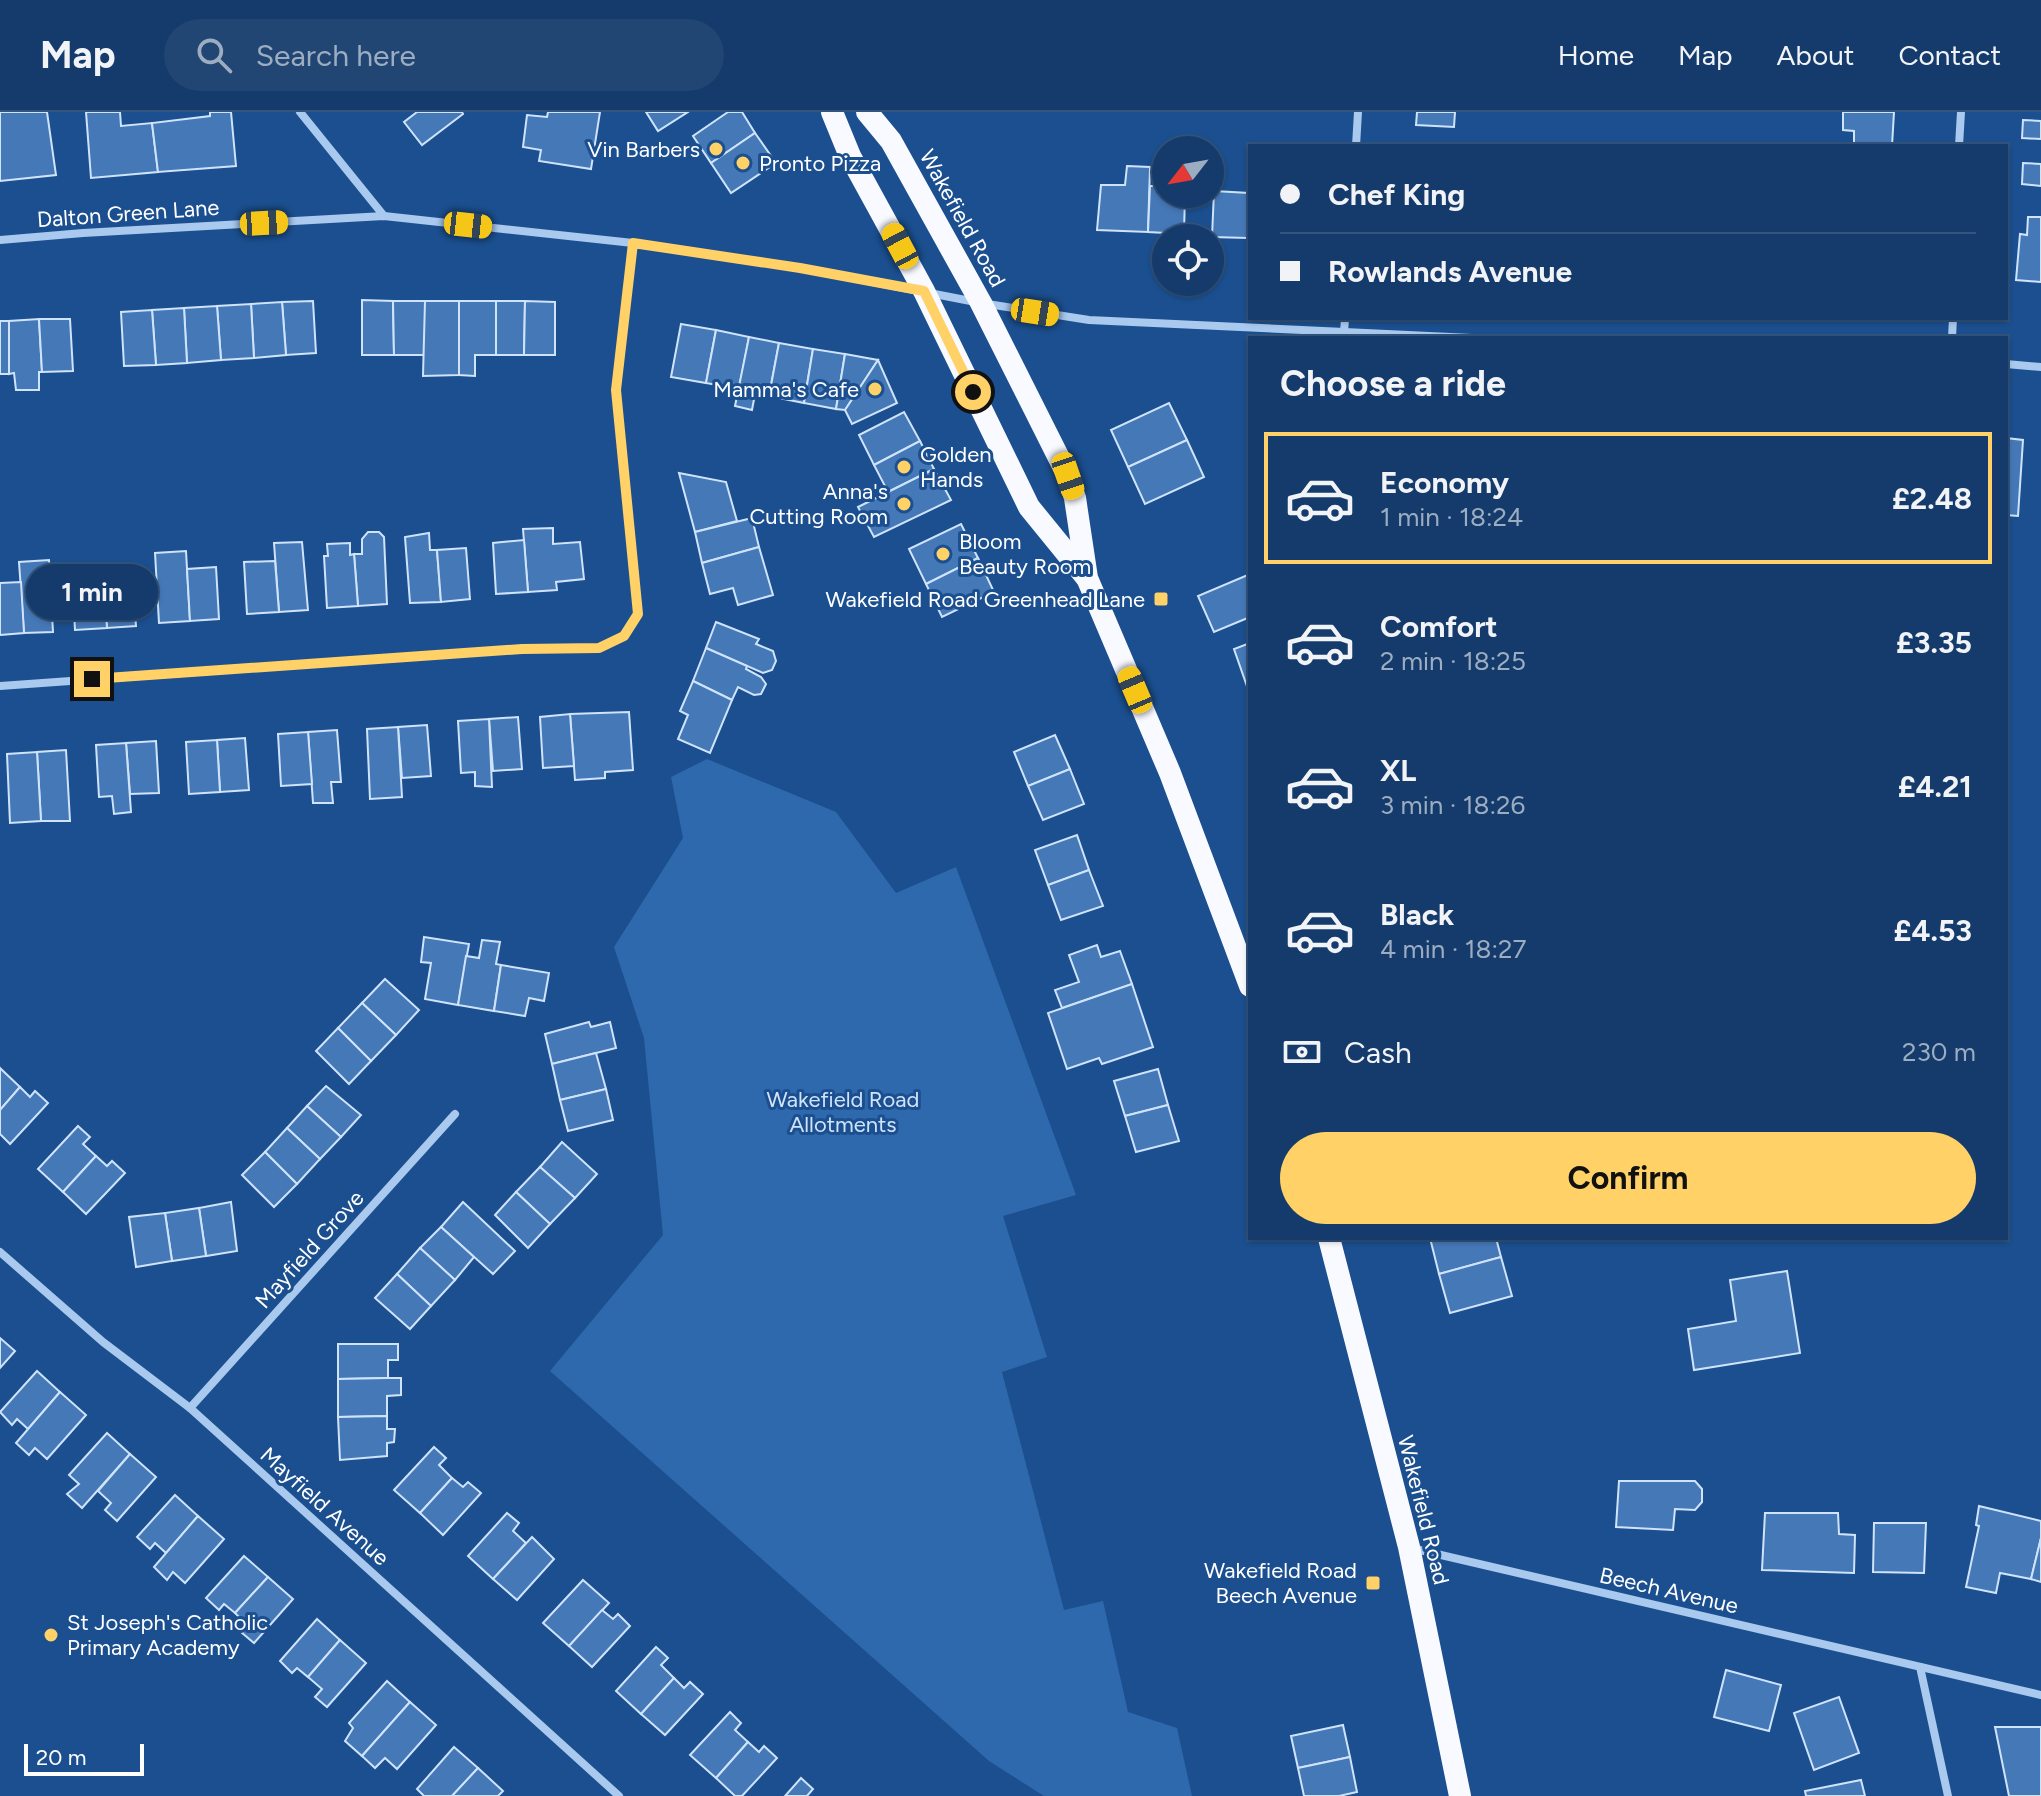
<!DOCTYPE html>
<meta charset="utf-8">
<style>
:root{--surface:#143b6b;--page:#214673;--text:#f1f3f6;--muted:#9dadc1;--line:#33557e;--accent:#ffd166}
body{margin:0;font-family:Figtree,sans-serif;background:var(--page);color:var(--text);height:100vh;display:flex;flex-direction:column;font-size:30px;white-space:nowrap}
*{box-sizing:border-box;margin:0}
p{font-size:26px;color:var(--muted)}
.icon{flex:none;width:44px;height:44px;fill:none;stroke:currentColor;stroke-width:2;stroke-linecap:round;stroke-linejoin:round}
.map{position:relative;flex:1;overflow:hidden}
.side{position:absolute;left:1248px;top:224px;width:760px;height:904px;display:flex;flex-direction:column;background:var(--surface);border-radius:0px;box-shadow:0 2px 6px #0004,0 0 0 2px var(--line)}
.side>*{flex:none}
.guide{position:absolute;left:1248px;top:32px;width:760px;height:176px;border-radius:0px;box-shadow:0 2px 6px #0004,0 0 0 2px var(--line);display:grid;align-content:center;height:176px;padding:0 32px;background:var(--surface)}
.needle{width:52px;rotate:239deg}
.buttons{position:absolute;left:1152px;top:24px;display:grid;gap:16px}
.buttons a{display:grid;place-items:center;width:72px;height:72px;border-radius:50%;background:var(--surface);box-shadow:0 2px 6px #0004,0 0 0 2px var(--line);font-size:40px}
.scale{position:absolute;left:24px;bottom:20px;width:120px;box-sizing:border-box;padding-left:8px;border:4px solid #fff;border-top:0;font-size:22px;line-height:28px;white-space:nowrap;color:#fff;-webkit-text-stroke:6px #1b4f8f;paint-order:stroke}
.end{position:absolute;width:36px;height:36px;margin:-18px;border:10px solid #ffd166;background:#111;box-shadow:0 0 0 4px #111}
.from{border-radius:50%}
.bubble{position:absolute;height:56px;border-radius:28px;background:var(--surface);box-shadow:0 2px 6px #0004,0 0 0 2px var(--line);font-size:26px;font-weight:700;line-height:56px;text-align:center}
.car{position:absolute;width:24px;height:48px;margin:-24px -12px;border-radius:10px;box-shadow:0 0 6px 2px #0007;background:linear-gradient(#f5c518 24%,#345 0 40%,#f5c518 0 76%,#345 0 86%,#f5c518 0)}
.guide b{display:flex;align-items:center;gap:28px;height:76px;font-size:30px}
.guide b+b{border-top:2px solid var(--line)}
.guide i{width:20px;height:20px;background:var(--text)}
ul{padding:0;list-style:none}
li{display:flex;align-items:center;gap:24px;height:132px;margin:0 16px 12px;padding:0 16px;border:4px solid transparent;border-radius:0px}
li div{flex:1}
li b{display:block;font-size:30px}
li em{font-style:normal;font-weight:700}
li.on{border-color:var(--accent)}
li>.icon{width:72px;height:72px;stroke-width:1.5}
h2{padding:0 32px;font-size:36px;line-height:96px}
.pay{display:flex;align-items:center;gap:20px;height:88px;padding:0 32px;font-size:30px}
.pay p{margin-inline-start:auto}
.action{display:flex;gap:16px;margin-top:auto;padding:16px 32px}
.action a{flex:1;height:92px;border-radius:48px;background:var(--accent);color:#111;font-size:32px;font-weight:700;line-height:92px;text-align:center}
header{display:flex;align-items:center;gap:48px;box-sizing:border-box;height:112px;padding:0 40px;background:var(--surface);border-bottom:2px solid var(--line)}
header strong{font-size:38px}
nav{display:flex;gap:44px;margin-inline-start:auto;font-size:28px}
.search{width:560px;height:72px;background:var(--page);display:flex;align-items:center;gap:20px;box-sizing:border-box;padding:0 28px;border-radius:44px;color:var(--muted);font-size:30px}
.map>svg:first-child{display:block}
.green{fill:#2e69ad}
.building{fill:#4478b7;stroke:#cfe3fa;stroke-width:2}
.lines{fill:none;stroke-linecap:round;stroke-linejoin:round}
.minor{stroke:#a9c9ee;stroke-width:8}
.trunk{stroke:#f8faff;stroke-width:22}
.route{stroke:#ffd166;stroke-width:10}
.poi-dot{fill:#ffd166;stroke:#1b4f8f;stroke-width:3}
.labels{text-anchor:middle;stroke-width:6;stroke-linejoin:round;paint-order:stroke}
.poi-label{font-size:22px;fill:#fff;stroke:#1b4f8f;text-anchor:end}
.street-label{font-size:22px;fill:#fff;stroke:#1b4f8f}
.park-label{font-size:22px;fill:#cfe3fa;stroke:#1b4f8f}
</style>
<header>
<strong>Map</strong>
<div class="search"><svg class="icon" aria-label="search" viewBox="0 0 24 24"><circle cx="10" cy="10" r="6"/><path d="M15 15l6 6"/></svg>Search here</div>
<nav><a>Home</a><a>Map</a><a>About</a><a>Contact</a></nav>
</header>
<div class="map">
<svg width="2041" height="1684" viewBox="0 0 2041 1684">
<rect width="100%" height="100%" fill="#1b4f8f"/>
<path class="green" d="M707,647l129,53 60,81 60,-26 120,328 -73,21 44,141 -45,15 62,238 39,-9 25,111 49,16 15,68h-148l-55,-35 -439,-390 113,-136 -19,-197 -30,-91 69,-109 -12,-61z"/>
<g class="building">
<path d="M0,0h47l9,63 -56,6z"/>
<path d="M86,0h34l1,14 31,-3 6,49 -67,6z"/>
<path d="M210,0h21l5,54 -78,6 -6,-49 58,-7z"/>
<path d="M417,0h45l1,2 -41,31 -18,-23z"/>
<path d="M548,0h52l-9,57 -52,-8 2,-11 -18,-3 4,-32 20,2z"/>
<path d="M646,0h42l-30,19z"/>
<path d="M728,0h14l13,21 -44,30 -18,-27z"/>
<path d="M1417,0h38l-1,15 -38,-2z"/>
<path d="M1843,0h51l-2,34h-38v-15l-11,-1z"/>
<path d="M2023,8l18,1v18l-19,-1z"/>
<path d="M755,21l21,30 -45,30 -20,-30z"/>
<path d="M2023,51l18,1v22l-19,-2z"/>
<path d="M1127,54l23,1 -2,65 -51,-2 4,-45h24z"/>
<path d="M1150,74h16v8h19l-1,40 -36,-2z"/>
<path d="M1214,79l35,2 -1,45 -36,-1z"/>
<path d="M2028,105h13v65l-25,-2 4,-46 7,1z"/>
<path d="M362,188l31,1 1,54h-32z"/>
<path d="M313,189l3,52 -30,2 -4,-53z"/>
<path d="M393,189h32v54h-31z"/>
<path d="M425,189h34v74l-36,1z"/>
<path d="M459,189h37v54h-21v21l-16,-1z"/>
<path d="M496,189h29l-1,54h-28z"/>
<path d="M525,189l30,1v53h-31z"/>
<path d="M282,190l4,53 -32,3 -3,-54z"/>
<path d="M251,192l3,54 -33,2 -4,-54z"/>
<path d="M217,194l4,54 -34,3 -3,-55z"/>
<path d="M184,196l3,55 -31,2 -4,-55z"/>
<path d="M152,198l4,55 -32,1 -3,-54z"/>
<path d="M39,207l3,53h-3v18h-23l-2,-17 -5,1v-53z"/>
<path d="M39,207h31l3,52 -31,1z"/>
<rect x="0" y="209" width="9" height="53"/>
<path d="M681,212l35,6 -10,53 -35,-6z"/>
<path d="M716,218l33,7 -10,52 -33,-6z"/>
<path d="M749,225l30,6 -10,53 -14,-2 -3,16 -17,-4z"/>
<path d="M779,231l34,6 -9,54 -35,-7z"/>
<path d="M813,237l32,5 -9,55 -32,-6z"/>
<path d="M845,242l33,6 -33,50 -9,-1z"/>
<path d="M878,248l19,43 -45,21 -7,-14z"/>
<path d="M1169,291l18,37 -59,27 -17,-37z"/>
<path d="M904,300l16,29 -46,24 -15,-30z"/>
<path d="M2006,326l17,2 -5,76 -12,-1z"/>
<path d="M1187,328l17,37 -59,27 -17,-37z"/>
<path d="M920,329l14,28 -46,23 -14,-27z"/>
<path d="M934,357l17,31 -77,37 -16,-30z"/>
<path d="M679,361l47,9 11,39 -42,11z"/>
<path d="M752,406l7,29 -57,16 -7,-31z"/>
<path d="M961,412l17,34 -52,26 -17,-35z"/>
<path d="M553,416v16l27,-2 4,37 -28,3 1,8 -29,2 -5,-63z"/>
<path d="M368,420h11l5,5 3,67 -29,2 -4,-52h8v-15z"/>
<path d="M429,421l1,17h7l4,52 -31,1 -5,-66z"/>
<path d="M524,428l4,52 -32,2 -3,-51z"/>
<path d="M302,430l6,68 -29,2 -5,-69z"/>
<path d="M350,431v12l4,-1 4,52 -31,2 -3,-52h4l-1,-12z"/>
<path d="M759,435l14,48 -35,10 -5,-17 -23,6 -8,-31z"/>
<path d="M466,436l4,51 -29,3 -4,-52z"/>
<path d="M186,439l4,70 -31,2 -4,-70z"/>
<path d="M978,446l16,34 -52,25 -16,-33z"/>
<path d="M49,448l4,72 -29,1 -5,-71z"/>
<path d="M275,449l4,51 -32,2 -3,-52z"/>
<path d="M216,455l3,52 -29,2 -3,-52z"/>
<path d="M132,462l4,52 -29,2 -4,-51z"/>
<path d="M1250,462v43l-36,15 -16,-36z"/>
<path d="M103,465l4,51 -32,2 -3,-51z"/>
<path d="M21,470l3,51 -24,2v-52z"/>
<path d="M716,510l43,17 -3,5 17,7 3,10 -4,9 -9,3 -57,-25z"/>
<path d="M1250,531v52l-16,-46z"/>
<path d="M706,536l41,18 -1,3 15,8 5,7 -5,10 -7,1 -16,-8 -6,13 -39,-19z"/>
<path d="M693,569l39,19 -22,53 -32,-14 10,-24 -8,-4z"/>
<path d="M629,600l4,58 -28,2v6l-30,2 -5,-66z"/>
<path d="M570,602l4,52 -31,2 -3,-51z"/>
<path d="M518,605l4,52 -29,2 -4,-52z"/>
<path d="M489,607l3,68 -17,-1v-14l-14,1 -3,-52z"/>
<path d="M427,613l4,51 -29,2 -4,-51z"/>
<path d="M398,615l4,70 -32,2 -3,-70z"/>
<path d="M337,618l4,52h-10l2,21h-20l-5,-71z"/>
<path d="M308,620l4,52 -31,2 -3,-52z"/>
<path d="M1055,623l15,34 -42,17 -14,-34z"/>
<path d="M245,626l4,52 -29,2 -3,-52z"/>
<path d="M217,628l3,52 -31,2 -3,-52z"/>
<path d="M156,629l3,52 -29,1 -4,-51z"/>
<path d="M126,631l5,69 -17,2 -2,-18 -13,1 -3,-52z"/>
<path d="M66,638l4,71h-29l-4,-69z"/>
<path d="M37,640l4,69 -31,2 -3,-69z"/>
<path d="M1070,657l14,35 -41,16 -15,-34z"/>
<path d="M1077,723l12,35 -41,15 -13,-35z"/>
<path d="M1089,758l14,36 -42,14 -13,-35z"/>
<path d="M424,825l45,7 -11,61 -33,-6 6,-36 -10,-1z"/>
<path d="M482,828l18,2 -4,22 5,1 -7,46 -36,-6 8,-49 13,2z"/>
<path d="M1097,833l4,12 19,-6 12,33 -70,24 -7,-18 24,-8 -10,-27z"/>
<path d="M501,853l48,8 -5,28 -15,-3 -4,18 -31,-5z"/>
<path d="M385,867l34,31 -23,25 -34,-32z"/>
<path d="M1132,872l21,63 -51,17 -3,-6 -32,11 -19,-56z"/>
<path d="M362,891l34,32 -25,26 -33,-33z"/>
<path d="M589,910l2,5 19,-5 6,26 -64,16 -7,-30z"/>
<path d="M338,916l33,33 -22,23 -33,-33z"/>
<path d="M596,941l10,36 -46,11 -8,-36z"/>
<path d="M0,956l20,19 -20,23z"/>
<path d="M1158,957l10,36 -43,11 -11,-35z"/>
<path d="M326,974l35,29 -20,22 -34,-31z"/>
<path d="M20,975l10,10 5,-6 13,12 -38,41 -10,-10v-24z"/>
<path d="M606,977l7,31 -45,11 -8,-31z"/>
<path d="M1168,993l11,36 -43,11 -11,-36z"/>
<path d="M307,994l34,31 -21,22 -33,-31z"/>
<path d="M78,1014l12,11 -7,7 13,12 -33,36 -25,-23z"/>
<path d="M287,1016l33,31 -23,25 -32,-32z"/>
<path d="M562,1030l35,32 -22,24 -35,-31z"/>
<path d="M265,1040l32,32 -23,23 -32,-32z"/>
<path d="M96,1044l11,10 5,-5 13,12 -39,41 -23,-22z"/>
<path d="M540,1055l35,31 -25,26 -34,-32z"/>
<path d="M516,1080l34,32 -22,24 -33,-33z"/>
<path d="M231,1090l6,49 -31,5 -7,-48z"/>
<path d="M463,1090l52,49 -22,23 -52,-47z"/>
<path d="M199,1096l7,48 -34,5 -7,-48z"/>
<path d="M165,1101l7,48 -36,6 -7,-50z"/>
<path d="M441,1115l33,30 -19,23 -35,-32z"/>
<path d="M1430,1126h66l5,19 -62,17z"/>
<path d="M420,1136l35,32 -24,26 -34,-32z"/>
<path d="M1501,1145l11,39 -62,17 -11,-39z"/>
<path d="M1787,1159l13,82 -106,17 -6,-41 48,-8 -6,-41z"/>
<path d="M397,1162l34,32 -21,23 -35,-31z"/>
<path d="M0,1226l15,13 -15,17z"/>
<path d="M338,1232h60v16h-10v18l-50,1z"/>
<path d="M37,1259l23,21 -32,37 -11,-10 -5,6 -12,-13z"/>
<path d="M388,1266h13v17l-14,1v20l-49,1v-38z"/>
<path d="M60,1280l26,23 -39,44 -12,-11 -6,7 -13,-12z"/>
<path d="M387,1304v13h8l-1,13 -7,1v13l-47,4 -2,-43z"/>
<path d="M107,1321l23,21 -48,54 -15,-14 12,-10 -10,-9z"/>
<path d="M434,1335l12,11 -7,7 13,13 -32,35 -26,-23z"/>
<path d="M130,1342l26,23 -39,44 -12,-11 6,-7 -13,-12z"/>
<path d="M452,1366l11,9 5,-5 13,11 -38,42 -23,-22z"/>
<path d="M1619,1369h76l7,8v13l-7,8 -20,-1 -2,21 -57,-3z"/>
<path d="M175,1383l23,21 -32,37 -11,-10 -5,6 -13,-12z"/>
<path d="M1979,1394l62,15v17l-10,41 -31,-6 -4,20 -30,-6 13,-61 -3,-1z"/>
<path d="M507,1401l12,10 -6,8 13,12 -33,36 -25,-23z"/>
<path d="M1765,1401h73l1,21 16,1 -1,38 -92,-3z"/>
<path d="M198,1404l26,23 -39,44 -12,-11 -6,8 -13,-13z"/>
<path d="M1874,1411h52l-2,50 -51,-1z"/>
<path d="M532,1425l22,22 -37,41 -24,-21z"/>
<path d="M2041,1426v44l-10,-3z"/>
<path d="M244,1444l24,21 -33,36 -11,-9 -5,6 -13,-12z"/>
<path d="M268,1465l25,22 -39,44 -12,-10 6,-7 -13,-13z"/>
<path d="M583,1468l26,23 -40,43 -26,-23z"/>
<path d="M602,1498l11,9 5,-5 12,12 -38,41 -23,-21z"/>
<path d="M317,1507l23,21 -32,37 -11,-9 -5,5 -12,-12z"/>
<path d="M340,1528l26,23 -39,44 -12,-10 7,-8 -14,-12z"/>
<path d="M656,1535l12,11 -7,7 13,13 -33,36 -25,-23z"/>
<path d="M1726,1558l55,15 -12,46 -55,-14z"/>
<path d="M674,1566l10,10 6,-6 13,12 -38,41 -24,-21z"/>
<path d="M387,1569l23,21 -48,54 -17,-15 8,-13 -4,-5z"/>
<path d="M1839,1585l20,56 -45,17 -20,-57z"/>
<path d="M410,1590l26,23 -39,44 -12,-11 -10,10 -13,-12z"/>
<path d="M730,1600l11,11 -6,7 13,12 -32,36 -26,-23z"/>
<path d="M1343,1613l7,32 -52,11 -7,-32z"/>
<path d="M1995,1615h46v69h-32z"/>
<path d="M748,1630l11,10 5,-6 13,12 -35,38h-7l-19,-18z"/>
<path d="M454,1635l24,21 -26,28h-28l-7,-7z"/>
<path d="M1350,1645l7,35 -18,4h-35l-6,-28z"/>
<path d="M478,1656l25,23 -5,5h-46z"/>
<path d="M801,1666l12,11 -6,7h-22z"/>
<path d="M1861,1668l4,16h-59l-1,-5z"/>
</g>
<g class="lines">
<g class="minor">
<path d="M300,0l84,104"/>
<path d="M1356,34l2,-34"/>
<path d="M1959,34l2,-34"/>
<path d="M0,128l83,-7 301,-17 249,27 167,25 181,35 108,17 383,18"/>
<path d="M1344,221l1,-15"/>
<path d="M1952,226l1,-20"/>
<path d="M2006,252l35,3"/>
<path d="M0,574l522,-37 77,-1 25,-12 14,-22 -22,-224 17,-147"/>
<path d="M0,1140l103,90 87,66 429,388"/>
<path d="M190,1296l265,-294"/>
<path d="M1411,1436l630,147"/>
<path d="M1920,1555l28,129"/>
</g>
<g class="trunk">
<path d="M832,0l18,44 74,135 105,216 57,70"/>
<path d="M867,0l24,29 90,162 87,173 7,22 12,80 83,195 80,213"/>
<path d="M1329,1126l80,309 51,249"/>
</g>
</g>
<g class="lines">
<path class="route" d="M92,567l430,-30 77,-1 25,-12 14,-22 -22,-224 17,-147 167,25 124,23 49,101"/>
</g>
<g class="poi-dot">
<circle cx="716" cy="37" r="8"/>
<circle cx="743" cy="51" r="8"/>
<circle cx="875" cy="277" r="8"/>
<circle cx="904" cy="355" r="8"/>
<circle cx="904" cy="392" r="8"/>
<circle cx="943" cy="442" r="8"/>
<rect x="1153" y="479" width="16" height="16" rx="4"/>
<rect x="1365" y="1463" width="16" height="16" rx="4"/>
<circle cx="51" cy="1523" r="8"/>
</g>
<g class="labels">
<g class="poi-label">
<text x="700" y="45">Vin Barbers</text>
<text x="759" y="59" text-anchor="start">Pronto Pizza</text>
<text x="859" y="285">Mamma's Cafe</text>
<text x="920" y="350" text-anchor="start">Golden<tspan x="920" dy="25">Hands</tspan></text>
<text x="888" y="387">Anna's<tspan x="888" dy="25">Cutting Room</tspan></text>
<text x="959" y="437" text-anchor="start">Bloom<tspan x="959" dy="25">Beauty Room</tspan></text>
<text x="1145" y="495">Wakefield Road Greenhead Lane</text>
<text x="1357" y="1466">Wakefield Road<tspan x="1357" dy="25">Beech Avenue</tspan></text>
<text x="67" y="1518" text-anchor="start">St Joseph's Catholic<tspan x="67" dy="25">Primary Academy</tspan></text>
</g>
<g class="street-label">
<text transform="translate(128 101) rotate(-4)" y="8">Dalton Green Lane</text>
<text transform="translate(963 106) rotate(61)" y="8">Wakefield Road</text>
<text transform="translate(309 1137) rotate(-48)" y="8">Mayfield Grove</text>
<text transform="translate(325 1394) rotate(42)" y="8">Mayfield Avenue</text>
<text transform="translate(1424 1398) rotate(76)" y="8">Wakefield Road</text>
<text transform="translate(1669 1478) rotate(13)" y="8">Beech Avenue</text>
</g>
<g class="park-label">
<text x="843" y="995">Wakefield Road<tspan x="843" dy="25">Allotments</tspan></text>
</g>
</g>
</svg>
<div class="buttons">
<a><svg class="needle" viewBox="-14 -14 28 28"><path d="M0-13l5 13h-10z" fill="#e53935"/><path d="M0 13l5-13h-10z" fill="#9dadc1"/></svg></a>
<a><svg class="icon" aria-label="locate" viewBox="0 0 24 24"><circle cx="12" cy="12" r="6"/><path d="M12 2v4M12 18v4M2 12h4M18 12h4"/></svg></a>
</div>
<div class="scale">20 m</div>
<i class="end from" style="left:973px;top:280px"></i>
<i class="end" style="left:92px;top:567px"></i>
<div class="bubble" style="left:26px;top:452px;width:132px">1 min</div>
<i class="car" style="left:264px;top:111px;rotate:87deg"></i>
<i class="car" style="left:468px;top:113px;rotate:96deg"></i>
<i class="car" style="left:900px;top:134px;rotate:332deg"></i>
<i class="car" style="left:1035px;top:200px;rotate:99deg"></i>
<i class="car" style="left:1068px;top:364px;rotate:161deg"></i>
<i class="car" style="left:1135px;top:578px;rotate:337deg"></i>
<div class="guide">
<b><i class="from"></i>Chef King</b>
<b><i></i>Rowlands Avenue</b>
</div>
<section class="side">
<h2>Choose a ride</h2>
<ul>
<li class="on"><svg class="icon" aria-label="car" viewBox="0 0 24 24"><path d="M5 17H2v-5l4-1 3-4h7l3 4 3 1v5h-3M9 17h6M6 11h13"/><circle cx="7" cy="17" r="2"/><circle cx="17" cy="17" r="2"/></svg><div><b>Economy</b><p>1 min · 18:24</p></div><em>£2.48</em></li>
<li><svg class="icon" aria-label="car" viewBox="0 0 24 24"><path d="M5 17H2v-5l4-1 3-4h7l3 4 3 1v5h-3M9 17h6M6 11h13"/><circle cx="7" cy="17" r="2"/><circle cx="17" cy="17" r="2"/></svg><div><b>Comfort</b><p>2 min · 18:25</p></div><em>£3.35</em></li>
<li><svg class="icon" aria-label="car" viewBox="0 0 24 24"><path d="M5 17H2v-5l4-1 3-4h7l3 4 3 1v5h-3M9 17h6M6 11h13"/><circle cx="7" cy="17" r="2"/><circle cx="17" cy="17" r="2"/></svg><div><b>XL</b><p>3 min · 18:26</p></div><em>£4.21</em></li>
<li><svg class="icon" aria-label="car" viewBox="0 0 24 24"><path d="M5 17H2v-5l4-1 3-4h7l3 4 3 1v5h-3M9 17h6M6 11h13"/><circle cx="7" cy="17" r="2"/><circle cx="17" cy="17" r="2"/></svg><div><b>Black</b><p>4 min · 18:27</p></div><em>£4.53</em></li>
</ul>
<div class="pay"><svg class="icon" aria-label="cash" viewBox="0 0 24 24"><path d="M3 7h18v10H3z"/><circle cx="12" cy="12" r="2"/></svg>Cash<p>230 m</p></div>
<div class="action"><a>Confirm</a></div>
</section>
</div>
